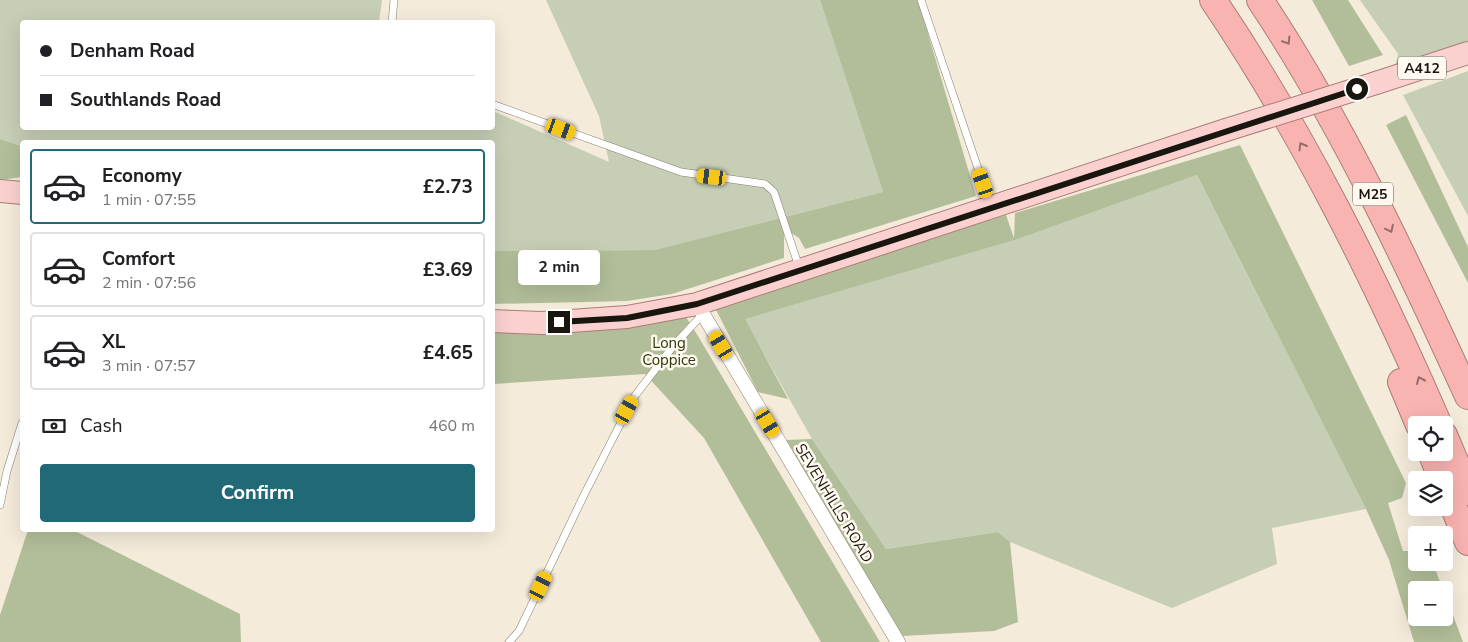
<!DOCTYPE html>
<meta charset="utf-8">
<style>
:root{--surface:#fff;--page:#f2f2f2;--text:#202124;--muted:#757577;--line:#e0e0e0;--accent:#226977}
body{margin:0;font-family:"Nunito Sans",sans-serif;background:var(--page);color:var(--text);height:100vh;display:flex;flex-direction:column;font-size:19px;white-space:nowrap}
*{box-sizing:border-box;margin:0}
p{font-size:16px;color:var(--muted)}
.icon{flex:none;width:28px;height:28px;fill:none;stroke:currentColor;stroke-width:2;stroke-linecap:round;stroke-linejoin:round}
.map{position:relative;flex:1;overflow:hidden}
.sheet{position:absolute;left:20px;top:140px;width:475px;height:392px;display:flex;flex-direction:column;background:var(--surface);border-radius:5px;box-shadow:0 5px 20px #0002}
.sheet>*{flex:none}
.guide{position:absolute;left:20px;top:20px;width:475px;height:110px;border-radius:5px;box-shadow:0 5px 20px #0002;display:grid;align-content:center;height:110px;padding:0 20px;background:var(--surface)}
.fabs{position:absolute;left:1408px;top:416px;display:grid;gap:10px}
.fabs a{display:grid;place-items:center;width:45px;height:45px;border-radius:5px;background:var(--surface);box-shadow:0 5px 20px #0002;font-size:25px}
.end{position:absolute;width:22px;height:22px;margin:-11px;border:6px solid #191610;background:#fff;box-shadow:0 0 0 2px #fff}
.from{border-radius:50%}
.bubble{position:absolute;height:35px;border-radius:5px;background:var(--surface);box-shadow:0 5px 20px #0002;font-size:16px;font-weight:700;line-height:35px;text-align:center}
.car{position:absolute;width:15px;height:30px;margin:-15px -8px;border-radius:6px;box-shadow:0 0 4px 1px #0007;background:linear-gradient(#f5c518 24%,#345 0 40%,#f5c518 0 76%,#345 0 86%,#f5c518 0)}
.guide b{display:flex;align-items:center;gap:18px;height:48px;font-size:19px}
.guide b+b{border-top:1px solid var(--line)}
.guide i{width:12px;height:12px;background:var(--text)}
ul{padding:9px 0 0;list-style:none}
li{display:flex;align-items:center;gap:15px;height:75px;margin:0 10px 8px;padding:0 10px;border:2px solid var(--line);border-radius:5px}
li div{flex:1}
li b{display:block;font-size:19px}
li em{font-style:normal;font-weight:700}
li.current{border-color:var(--accent)}
li>.icon{width:45px;height:45px;stroke-width:1.5}
.pay{display:flex;align-items:center;gap:12px;height:55px;padding:0 20px;font-size:19px}
.pay p{margin-inline-start:auto}
.action{display:flex;gap:10px;margin-top:auto;padding:10px 20px}
.action a{flex:1;height:58px;border-radius:5px;background:var(--accent);color:#fff;font-size:20px;font-weight:700;line-height:58px;text-align:center}
.map>svg:first-child{display:block}
.green{fill:#c6ceb5}
.forest{fill:#b2be99}
.lines{fill:none;stroke-linecap:round;stroke-linejoin:round}
.lane-casing{stroke:#877f70;stroke-width:8}
.street-casing{stroke:#877f70;stroke-width:15}
.primary-casing{stroke:#ab7c78;stroke-width:24}
.highway-casing{stroke:#ab7c78;stroke-width:28}
.lane{stroke:#fff;stroke-width:7}
.street{stroke:#fff;stroke-width:14}
.primary{stroke:#fbd1d0;stroke-width:22}
.highway{stroke:#f9b3b0;stroke-width:26}
.primary-bridge-casing{stroke:#ab7c78;stroke-width:24;stroke-linecap:butt}
.primary-bridge{stroke:#fbd1d0;stroke-width:22}
.oneway{stroke:#946c68}
.route{stroke:#191610;stroke-width:6}
.labels{text-anchor:middle;stroke-width:5;stroke-linejoin:round;paint-order:stroke}
.shield{fill:#fff9ef;stroke:#5e5a53;stroke-width:1}
.shield-label{font-size:14px;font-weight:bold;fill:#191610}
.park-label{font-size:15px;fill:#2c370b;stroke:#fff9ef}
.street-label{font-size:15px;fill:#191610;stroke:#fff9ef}
</style>
<div class="map">
<svg width="1468" height="642" viewBox="0 0 1468 642">
<rect width="100%" height="100%" fill="#f5ebdb"/>
<g class="green">
<path d="M0,0h382l-3,22h-357v106h470l1,-17 116,51 -10,-46 -53,-116h274l63,192 -229,58 -161,1 -1,-109h-470v4l-22,-7z"/>
<path d="M1360,0h108v42l-73,24 3,-12z"/>
<path d="M1468,71v145l-65,-121z"/>
<path d="M1197,175l169,334 -94,19 5,36 -105,44 -162,-66 -12,-10 -112,17 -74,-110 -68,-120 271,-79z"/>
</g>
<g class="forest">
<path d="M820,0h98l58,196 -171,53 -6,-11 -15,-10v30l-112,36 -45,7 -134,3 -1,-53 162,-1 229,-58z"/>
<path d="M1312,0h36l35,55 -34,11z"/>
<path d="M1406,115l62,132v36l-82,-158z"/>
<path d="M0,139l22,7v31l-22,3z"/>
<path d="M1240,145l166,338 -4,15 -14,5 15,48h13v11l17,1 10,27h-27v28h28v-27l19,51h-49l-25,-82 -23,-51 -169,-334 -182,65 -270,79 43,80 -30,-7 -44,-86 292,-91 8,23 1,-25z"/>
<path d="M686,317l12,19 182,306h-59l-117,-204 -59,-64 -152,10v-54z"/>
<path d="M812,439l74,110 112,-17 12,10 8,80 -24,9 -91,5 -118,-196z"/>
<path d="M28,530h45l167,84 1,28h-241v-27z"/>
</g>
<g class="lines">
<g class="lane-casing">
<g id="lane">
<path d="M921,0l69,204"/>
<path d="M392,22l2,-22"/>
<path d="M492,104l189,68 84,12 9,8 25,75"/>
<path d="M0,505l7,-34 15,-48"/>
<path d="M509,642l10,-11 65,-136 50,-98 40,-52 29,-31"/>
</g>
</g>
<g class="street-casing">
<path id="street" d="M697,304l201,338"/>
</g>
<g class="primary-casing">
<g id="primary">
<path d="M1376,83l92,-30"/>
<path d="M0,191l22,2"/>
<path d="M492,321l50,2 85,-6 70,-13 529,-174"/>
</g>
</g>
<g class="highway-casing">
<g id="highway">
<path d="M1213,0c90,133 162,278 226,425"/>
<path d="M1260,0c83,125 146,260 208,396"/>
<path d="M1401,382l18,43"/>
<path d="M1444,435l24,57"/>
<path d="M1431,452l11,28"/>
<path d="M1444,484l24,58"/>
</g>
</g>
<use href="#lane" class="lane"/>
<use href="#street" class="street"/>
<use href="#primary" class="primary"/>
<use href="#highway" class="highway"/>
<g class="primary-bridge-casing">
<path id="primary-bridge" d="M1226,130l150,-47"/>
</g>
<use href="#primary-bridge" class="primary-bridge"/>
</g>
<defs><path id="oneway-chevron" d="M-2-3.5L2.5 0L-2 3.5" fill="none" stroke-width="1.6" stroke-linecap="round" stroke-linejoin="round" transform="scale(1.25)"/></defs>
<g class="oneway">
<use href="#oneway-chevron" transform="translate(1287 41) rotate(58)"/>
<use href="#oneway-chevron" transform="translate(1302 146) rotate(-120)"/>
<use href="#oneway-chevron" transform="translate(1390 229) rotate(64)"/>
<use href="#oneway-chevron" transform="translate(1420 380) rotate(-114)"/>
</g>
<g class="lines">
<path class="route" d="M559,322l68,-4 70,-14 660,-215"/>
</g>
<g class="labels">
<g class="shield">
<rect x="1398" y="56.5" width="48" height="23" rx="4"/>
<rect x="1353" y="182.5" width="40" height="23" rx="4"/>
</g>
<g class="shield-label">
<text x="1422" y="73">A412</text>
<text x="1373" y="199">M25</text>
</g>
<g class="park-label">
<text x="669" y="348">Long<tspan x="669" dy="17">Coppice</tspan></text>
</g>
<g class="street-label">
<text transform="translate(834 503) rotate(59)" y="5">SEVENHILLS ROAD</text>
</g>
</g>
</svg>
<div class="fabs">
<a><svg class="icon" aria-label="locate" viewBox="0 0 24 24"><circle cx="12" cy="12" r="6"/><path d="M12 2v4M12 18v4M2 12h4M18 12h4"/></svg></a>
<a><svg class="icon" aria-label="layers" viewBox="0 0 24 24"><path d="M12 4l9 5-9 5-9-5zM3 14l9 5 9-5"/></svg></a>
<a>+</a>
<a>−</a>
</div>
<i class="end from" style="left:1357px;top:89px"></i>
<i class="end" style="left:559px;top:322px"></i>
<div class="bubble" style="left:518px;top:250px;width:82px">2 min</div>
<i class="car" style="left:561px;top:129px;rotate:110deg"></i>
<i class="car" style="left:712px;top:177px;rotate:277deg"></i>
<i class="car" style="left:983px;top:183px;rotate:341deg"></i>
<i class="car" style="left:721px;top:345px;rotate:329deg"></i>
<i class="car" style="left:627px;top:410px;rotate:29deg"></i>
<i class="car" style="left:768px;top:423px;rotate:149deg"></i>
<i class="car" style="left:541px;top:586px;rotate:26deg"></i>
<div class="guide">
<b><i class="from"></i>Denham Road</b>
<b><i></i>Southlands Road</b>
</div>
<section class="sheet">
<ul>
<li class="current"><svg class="icon" aria-label="car" viewBox="0 0 24 24"><path d="M5 17H2v-5l4-1 3-4h7l3 4 3 1v5h-3M9 17h6M6 11h13"/><circle cx="7" cy="17" r="2"/><circle cx="17" cy="17" r="2"/></svg><div><b>Economy</b><p>1 min · 07:55</p></div><em>£2.73</em></li>
<li><svg class="icon" aria-label="car" viewBox="0 0 24 24"><path d="M5 17H2v-5l4-1 3-4h7l3 4 3 1v5h-3M9 17h6M6 11h13"/><circle cx="7" cy="17" r="2"/><circle cx="17" cy="17" r="2"/></svg><div><b>Comfort</b><p>2 min · 07:56</p></div><em>£3.69</em></li>
<li><svg class="icon" aria-label="car" viewBox="0 0 24 24"><path d="M5 17H2v-5l4-1 3-4h7l3 4 3 1v5h-3M9 17h6M6 11h13"/><circle cx="7" cy="17" r="2"/><circle cx="17" cy="17" r="2"/></svg><div><b>XL</b><p>3 min · 07:57</p></div><em>£4.65</em></li>
</ul>
<div class="pay"><svg class="icon" aria-label="cash" viewBox="0 0 24 24"><path d="M3 7h18v10H3z"/><circle cx="12" cy="12" r="2"/></svg>Cash<p>460 m</p></div>
<div class="action"><a>Confirm</a></div>
</section>
</div>
